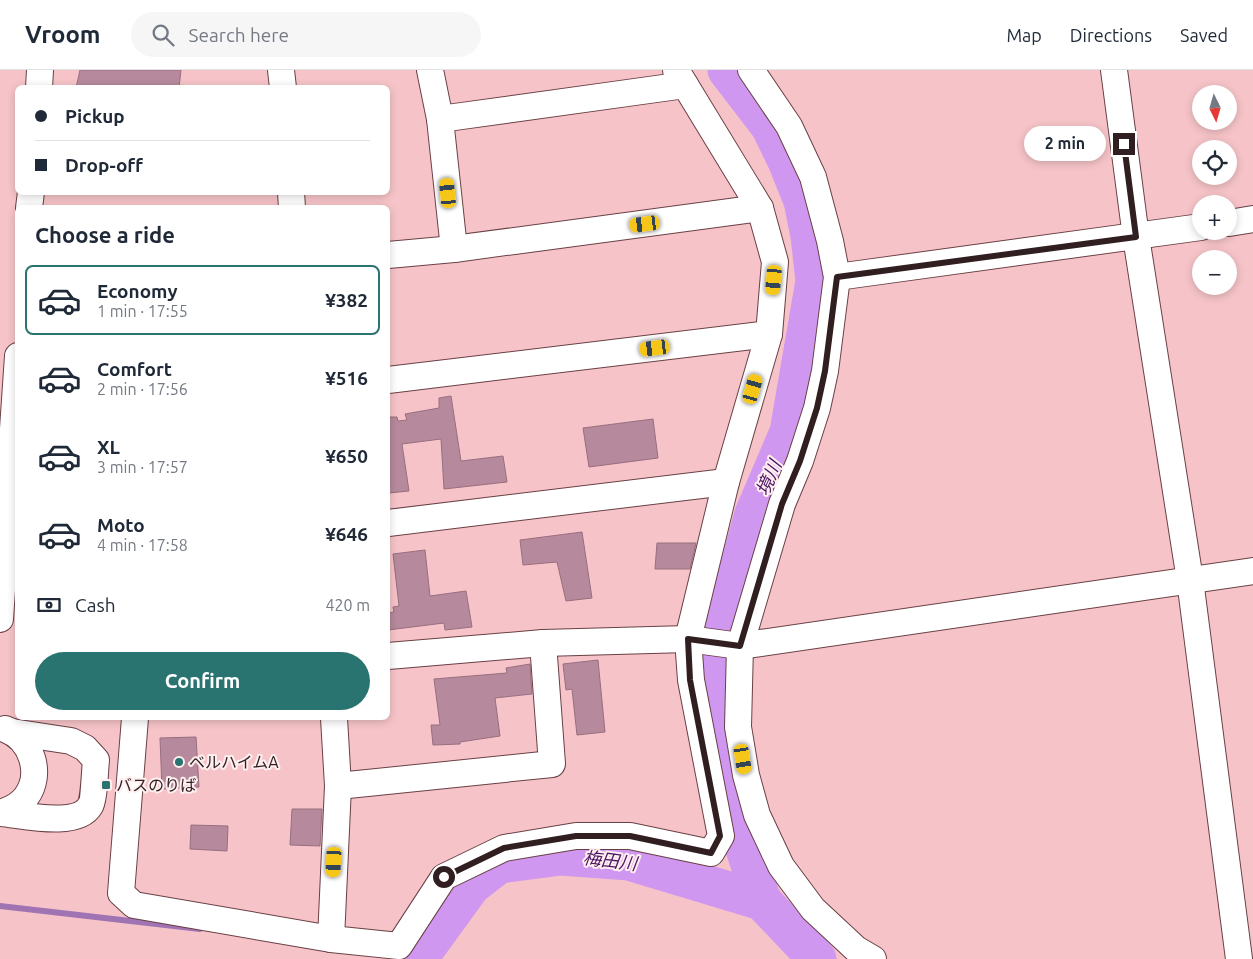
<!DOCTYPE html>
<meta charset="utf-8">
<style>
:root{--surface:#fff;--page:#f6f6f7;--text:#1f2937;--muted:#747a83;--line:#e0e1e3;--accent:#297371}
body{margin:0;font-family:Ubuntu,"Noto Sans JP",sans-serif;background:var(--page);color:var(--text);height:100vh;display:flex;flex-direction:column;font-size:19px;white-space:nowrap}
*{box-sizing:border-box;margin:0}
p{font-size:16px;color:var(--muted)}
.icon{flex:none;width:28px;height:28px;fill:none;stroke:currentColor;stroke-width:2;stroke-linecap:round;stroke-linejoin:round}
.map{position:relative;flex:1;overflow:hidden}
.panel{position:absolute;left:15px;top:135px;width:375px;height:515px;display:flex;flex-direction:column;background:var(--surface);border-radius:8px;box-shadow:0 2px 8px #0003}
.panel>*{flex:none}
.banner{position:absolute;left:15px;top:15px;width:375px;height:110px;border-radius:8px;box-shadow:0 2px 8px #0003;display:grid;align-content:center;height:110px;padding:0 20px;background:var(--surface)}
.needle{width:32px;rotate:175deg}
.controls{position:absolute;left:1192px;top:15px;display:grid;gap:10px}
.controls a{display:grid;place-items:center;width:45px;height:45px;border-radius:50%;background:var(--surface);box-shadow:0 2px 8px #0003;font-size:25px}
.end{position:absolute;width:22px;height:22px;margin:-11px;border:6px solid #301e20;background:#fff;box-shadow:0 0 0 2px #fff}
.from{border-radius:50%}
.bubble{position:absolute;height:35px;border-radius:18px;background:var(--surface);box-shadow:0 2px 8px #0003;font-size:16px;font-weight:700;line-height:35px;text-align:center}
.car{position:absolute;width:15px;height:30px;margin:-15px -8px;border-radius:6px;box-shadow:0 0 4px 1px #0007;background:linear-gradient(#f5c518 24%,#345 0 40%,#f5c518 0 76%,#345 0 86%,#f5c518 0)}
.banner b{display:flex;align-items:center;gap:18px;height:48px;font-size:19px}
.banner b+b{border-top:1px solid var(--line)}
.banner i{width:12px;height:12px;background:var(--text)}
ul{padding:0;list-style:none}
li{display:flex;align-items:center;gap:15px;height:70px;margin:0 10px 8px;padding:0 10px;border:2px solid transparent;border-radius:8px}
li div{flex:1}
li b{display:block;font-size:19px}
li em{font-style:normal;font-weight:700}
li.active{border-color:var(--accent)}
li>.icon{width:45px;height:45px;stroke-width:1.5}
h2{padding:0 20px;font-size:22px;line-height:60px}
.pay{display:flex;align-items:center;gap:12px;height:55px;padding:0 20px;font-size:19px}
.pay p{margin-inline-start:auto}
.button{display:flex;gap:10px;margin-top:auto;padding:10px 20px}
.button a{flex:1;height:58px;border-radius:30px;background:var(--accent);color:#fff;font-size:20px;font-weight:700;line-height:58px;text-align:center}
header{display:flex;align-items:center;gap:30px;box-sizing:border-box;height:70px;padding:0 25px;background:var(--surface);border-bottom:1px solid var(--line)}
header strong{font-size:24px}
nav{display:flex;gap:28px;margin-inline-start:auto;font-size:18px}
.search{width:350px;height:45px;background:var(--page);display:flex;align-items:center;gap:12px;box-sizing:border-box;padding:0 18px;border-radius:28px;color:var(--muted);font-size:19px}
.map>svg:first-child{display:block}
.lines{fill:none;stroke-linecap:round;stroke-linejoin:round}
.stream{stroke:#a073b2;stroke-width:6}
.river{stroke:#d097f0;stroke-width:39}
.building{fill:#b68a9c;stroke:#986e7f}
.minor-casing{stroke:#694045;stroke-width:28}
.minor{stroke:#fff;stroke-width:26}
.route{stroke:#301e20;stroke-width:6}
.poi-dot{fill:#297371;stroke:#ffeff0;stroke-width:2}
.labels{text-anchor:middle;stroke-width:4;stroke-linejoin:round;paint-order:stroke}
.poi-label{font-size:16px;fill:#301e20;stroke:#ffeff0;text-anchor:start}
.water-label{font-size:18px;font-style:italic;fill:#4c1564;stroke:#ffeff0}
</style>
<header>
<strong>Vroom</strong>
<div class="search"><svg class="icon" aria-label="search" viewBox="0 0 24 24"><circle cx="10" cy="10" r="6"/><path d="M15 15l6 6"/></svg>Search here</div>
<nav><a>Map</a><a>Directions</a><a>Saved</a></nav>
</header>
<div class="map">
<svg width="1253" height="889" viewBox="0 0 1253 889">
<rect width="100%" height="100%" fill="#f6c4c8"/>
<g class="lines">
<g class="stream">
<path d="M0,836l200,23"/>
<path d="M401,883l19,2"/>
</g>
<g class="river">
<path d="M727,0l43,56 17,35 16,40 7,35 5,45 -26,151 -35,82 -23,83 -12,58 -3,52 5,55 8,38 33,101"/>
<path d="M418,889l53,-73 28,-22 62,-8 68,5 133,40 55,58"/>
</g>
</g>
<g class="building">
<path d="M80,0h101l-2,18h-103z"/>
<path d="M451,326l10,65 42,-5 4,26 -63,7 -3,-50 -39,5 7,47 -20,2 -1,-11v-65h9l1,4 9,-1 -2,-6 34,-6v-10z"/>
<path d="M653,349l5,39 -69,9 -6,-39z"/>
<path d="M582,462l10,66 -26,3 -9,-39 -34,3 -3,-25z"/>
<path d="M657,473h39l-6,26h-35z"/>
<path d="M425,480l5,46 36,-5 6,36 -27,3 -1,-7 -56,7v-17l6,-1 -1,-5 6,-1 -6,-52z"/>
<path d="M598,590l7,72 -28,3 -5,-46 -6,1 -3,-26z"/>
<path d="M530,594l2,30 -37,4 5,38 -40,6v2l-27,1 -2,-20h9l-6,-46 73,-6 -1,-5z"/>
<path d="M196,667l3,50 -37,2 -2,-51z"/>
<path d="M292,739h30l-2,37 -30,-1z"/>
<path d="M191,755l37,1 -1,25 -37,-2z"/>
</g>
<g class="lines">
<g class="minor-casing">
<g id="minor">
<path d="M281,0l2,18"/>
<path d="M430,0l10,49 14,130"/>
<path d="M751,0l38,56 24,51 17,64 7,36 -12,94 -8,37 -17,53 -18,43 -42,142 -2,81 8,48 11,40 24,51 32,43 43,40 17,10"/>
<path d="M1114,0l22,167 54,343 49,379"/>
<path d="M39,18l1,-18"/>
<path d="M440,49l245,-34"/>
<path d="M291,122l1,16"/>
<path d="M29,138l2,-16"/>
<path d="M1229,153l24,-4"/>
<path d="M388,185l66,-6 306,-41"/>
<path d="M837,207l364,-50"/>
<path d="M388,310l381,-46"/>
<path d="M388,453l338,-41"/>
<path d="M0,549l18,-263"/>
<path d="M388,586l155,-13 145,-4 52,7 513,-75"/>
<path d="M135,648l-14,175 13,12 197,34 68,7 45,-69 60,-29 72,-12h54l81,17 10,-17 -30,-156 -3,-41 38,-157 43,-148 6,-72 -15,-54 -84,-138"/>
<path d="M338,716l214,-22 -9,-121"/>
<path d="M0,743c10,-3 19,-7 26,-16 17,-23 6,-58 -21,-68"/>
<path d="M1,743c22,2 76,15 89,-7 4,-5 5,-37 6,-46l-11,-12 -14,-7 -59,-9"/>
<path d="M331,869l7,-153 -4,-68"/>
</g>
</g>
<use href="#minor" class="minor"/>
</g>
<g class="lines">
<path class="route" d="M444,807l60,-29 72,-12h54l81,17 9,-17 -30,-156 -2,-41 52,7 42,-142 18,-43 17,-53 8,-37 12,-94 299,-40 -12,-93"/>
</g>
<g class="poi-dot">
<circle cx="179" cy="692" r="5"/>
<rect x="101" y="710" width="10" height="10" rx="2.5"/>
</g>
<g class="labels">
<g class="poi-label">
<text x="189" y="698">ベルハイムA</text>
<text x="116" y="721">バスのりば</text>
</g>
<g class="water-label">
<text transform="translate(769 408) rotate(-66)" y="6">境川</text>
<text transform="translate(610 791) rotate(7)" y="6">梅田川</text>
</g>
</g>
</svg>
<div class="controls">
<a><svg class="needle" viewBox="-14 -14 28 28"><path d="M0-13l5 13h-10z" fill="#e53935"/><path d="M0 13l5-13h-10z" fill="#747a83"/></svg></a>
<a><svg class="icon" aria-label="locate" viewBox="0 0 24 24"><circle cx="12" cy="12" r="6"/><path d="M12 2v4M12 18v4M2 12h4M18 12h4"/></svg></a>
<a>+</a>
<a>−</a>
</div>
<i class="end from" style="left:444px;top:807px"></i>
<i class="end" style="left:1124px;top:74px"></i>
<div class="bubble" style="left:1024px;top:56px;width:82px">2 min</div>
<i class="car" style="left:448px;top:123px;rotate:354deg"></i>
<i class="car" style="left:645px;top:154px;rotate:263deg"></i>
<i class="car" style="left:774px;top:210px;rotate:185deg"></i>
<i class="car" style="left:655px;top:278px;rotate:263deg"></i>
<i class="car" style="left:753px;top:319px;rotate:16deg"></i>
<i class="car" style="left:743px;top:689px;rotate:171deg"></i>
<i class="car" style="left:334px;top:792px;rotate:183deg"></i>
<div class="banner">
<b><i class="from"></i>Pickup</b>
<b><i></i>Drop-off</b>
</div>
<section class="panel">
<h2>Choose a ride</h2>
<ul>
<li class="active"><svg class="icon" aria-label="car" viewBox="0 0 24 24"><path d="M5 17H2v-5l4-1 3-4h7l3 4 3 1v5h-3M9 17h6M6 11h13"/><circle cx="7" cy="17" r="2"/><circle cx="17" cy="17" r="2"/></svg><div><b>Economy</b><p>1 min · 17:55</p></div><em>¥382</em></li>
<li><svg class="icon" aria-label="car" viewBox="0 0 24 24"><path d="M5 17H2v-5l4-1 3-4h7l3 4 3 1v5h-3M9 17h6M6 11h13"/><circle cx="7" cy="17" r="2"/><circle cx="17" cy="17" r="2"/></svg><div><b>Comfort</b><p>2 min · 17:56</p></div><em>¥516</em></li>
<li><svg class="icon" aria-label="car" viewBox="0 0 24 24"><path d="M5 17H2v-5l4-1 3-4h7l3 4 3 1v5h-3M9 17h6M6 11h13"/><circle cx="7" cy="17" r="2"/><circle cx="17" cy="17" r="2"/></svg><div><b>XL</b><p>3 min · 17:57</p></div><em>¥650</em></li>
<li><svg class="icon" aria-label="car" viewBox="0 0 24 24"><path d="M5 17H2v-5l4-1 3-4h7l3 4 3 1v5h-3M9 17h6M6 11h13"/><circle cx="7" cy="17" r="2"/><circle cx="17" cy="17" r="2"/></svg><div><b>Moto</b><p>4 min · 17:58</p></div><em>¥646</em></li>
</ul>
<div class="pay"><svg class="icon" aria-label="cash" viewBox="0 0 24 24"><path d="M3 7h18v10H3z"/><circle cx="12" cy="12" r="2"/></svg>Cash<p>420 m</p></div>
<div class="button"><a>Confirm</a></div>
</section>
</div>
